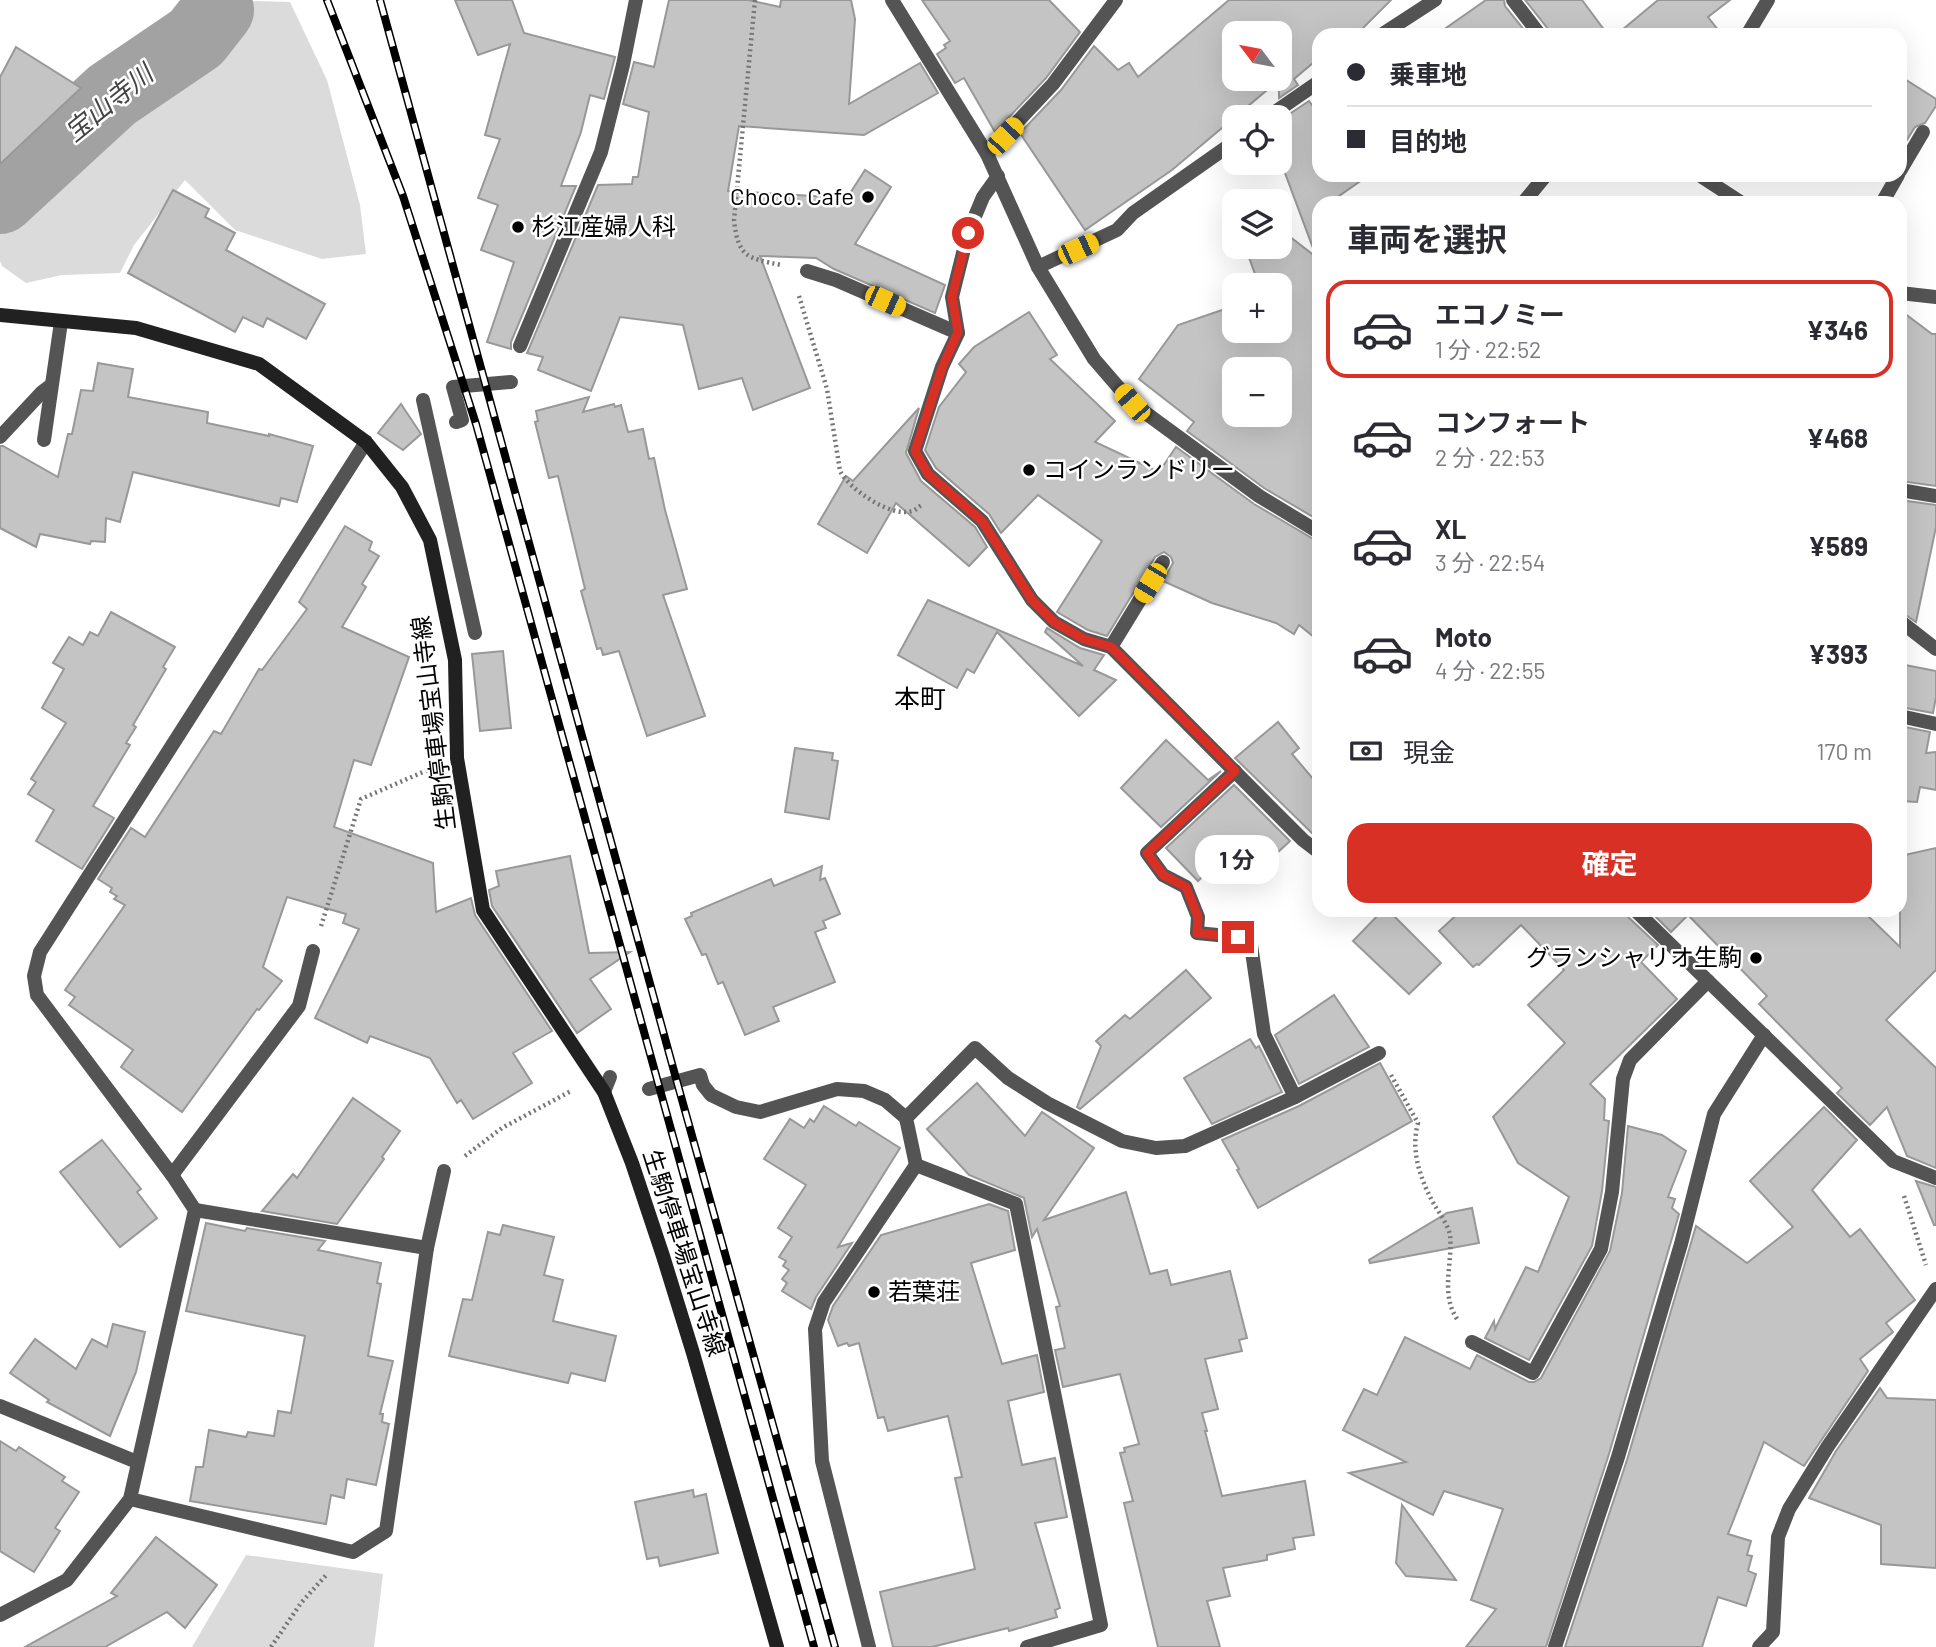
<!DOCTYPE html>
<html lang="ja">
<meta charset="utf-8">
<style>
:root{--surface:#fff;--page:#f2f2f3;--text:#2b2b33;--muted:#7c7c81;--line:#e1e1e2;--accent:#d93025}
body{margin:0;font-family:Barlow,"Noto Sans JP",sans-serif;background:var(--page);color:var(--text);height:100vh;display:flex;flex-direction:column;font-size:26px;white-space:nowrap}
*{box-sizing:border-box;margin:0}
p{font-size:23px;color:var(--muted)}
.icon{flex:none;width:38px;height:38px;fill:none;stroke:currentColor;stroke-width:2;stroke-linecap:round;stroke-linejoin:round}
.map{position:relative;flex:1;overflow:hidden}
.details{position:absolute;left:1312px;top:196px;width:595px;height:721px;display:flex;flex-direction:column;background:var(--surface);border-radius:21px;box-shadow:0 7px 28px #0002}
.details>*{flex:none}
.top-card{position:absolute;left:1312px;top:28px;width:595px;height:154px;border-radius:21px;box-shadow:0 7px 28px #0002;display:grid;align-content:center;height:154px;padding:0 35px;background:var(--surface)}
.needle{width:46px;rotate:302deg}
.tools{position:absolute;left:1222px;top:21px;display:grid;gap:14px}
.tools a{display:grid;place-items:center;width:70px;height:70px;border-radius:14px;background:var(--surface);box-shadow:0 7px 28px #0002;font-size:35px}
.end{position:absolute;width:32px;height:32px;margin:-16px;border:9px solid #d93025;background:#fff;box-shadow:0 0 0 4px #fff}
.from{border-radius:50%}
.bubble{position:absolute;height:49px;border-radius:21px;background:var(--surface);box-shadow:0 7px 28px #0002;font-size:23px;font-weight:700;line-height:49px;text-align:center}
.car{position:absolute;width:21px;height:42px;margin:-21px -10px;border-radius:9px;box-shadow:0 0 5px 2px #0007;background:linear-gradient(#f5c518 24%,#345 0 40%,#f5c518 0 76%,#345 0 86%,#f5c518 0)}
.top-card b{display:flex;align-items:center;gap:24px;height:66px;font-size:26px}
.top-card b+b{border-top:2px solid var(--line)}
.top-card i{width:18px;height:18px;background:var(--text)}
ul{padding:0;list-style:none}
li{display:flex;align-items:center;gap:21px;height:98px;margin:0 14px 10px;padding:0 21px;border:4px solid transparent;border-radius:21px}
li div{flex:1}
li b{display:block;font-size:26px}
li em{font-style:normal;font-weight:700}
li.current{border-color:var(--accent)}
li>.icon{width:63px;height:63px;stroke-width:1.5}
h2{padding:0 35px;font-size:32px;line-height:84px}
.pay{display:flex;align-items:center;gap:18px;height:77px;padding:0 35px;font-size:26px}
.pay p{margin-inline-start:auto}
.primary-button{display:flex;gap:14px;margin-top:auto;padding:14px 35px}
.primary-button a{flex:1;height:80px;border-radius:21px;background:var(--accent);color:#fff;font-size:28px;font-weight:700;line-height:80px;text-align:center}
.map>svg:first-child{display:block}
.green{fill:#dbdbdb}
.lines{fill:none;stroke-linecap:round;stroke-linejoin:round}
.river{stroke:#a2a2a2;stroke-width:72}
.building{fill:#c4c4c4;stroke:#989898;stroke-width:2;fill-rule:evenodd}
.path{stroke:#767676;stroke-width:4.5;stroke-dasharray:2 3.5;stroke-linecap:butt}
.service{stroke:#545454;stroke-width:14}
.pedestrian{stroke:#545454;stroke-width:14}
.minor{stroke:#545454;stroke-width:14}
.secondary{stroke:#212121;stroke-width:14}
.rail-casing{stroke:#000;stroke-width:8}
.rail{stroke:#fff;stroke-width:5;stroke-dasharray:16;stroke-linecap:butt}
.route{stroke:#d93025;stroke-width:9}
.poi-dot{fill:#000;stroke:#fff;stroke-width:2.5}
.labels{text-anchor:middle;stroke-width:5;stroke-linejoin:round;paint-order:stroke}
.poi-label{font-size:24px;fill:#000;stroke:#fff;text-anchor:start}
.street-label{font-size:24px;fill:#000;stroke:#fff}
.water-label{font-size:26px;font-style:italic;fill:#434343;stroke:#fff}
.neighbourhood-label{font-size:26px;fill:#000;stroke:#fff}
</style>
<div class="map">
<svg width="1936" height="1647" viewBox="0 0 1936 1647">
<rect width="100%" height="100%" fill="#fff"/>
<g class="green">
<path d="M208,0l82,2 37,78 33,125 6,49 -44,5 -87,-29 -50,-50 -51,65 -14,28 -58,2 -36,8 -24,-17 -2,-5v-49l16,-21 68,-61 68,-104z"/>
<path d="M246,1555l137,19 -9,73h-182z"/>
</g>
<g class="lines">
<path class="river" d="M0,198l112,-103 84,-57 22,-28"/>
</g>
<g class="building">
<path d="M455,0h57l12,33 91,24 -11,42 -14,-4 -9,37 -20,54h15l-65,156v7l-24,-7 27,-80 -33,-12 17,-45 -20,-7 22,-59 -15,-4 25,-91 -32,11z"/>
<path d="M669,0h79l32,7 1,-7h70l4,19 -6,85 71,-41 18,30 -74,42 -125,-9 -11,65 119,7 18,-28 26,17 -36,57 90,41 -10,28 -101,-44 -18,-11 -56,-2 50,132 -57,22 -11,-32 -43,11 -16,-64 -63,-8 -29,74 -53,-21 5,-13 -16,-4 71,-168 34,-1 1,-7h5l11,-65 -26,-8 11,-42 20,5z"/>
<path d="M922,0h127l31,32 -34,46 -51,54 -31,-54 -9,5 -18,-29 9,-6 -2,-3 6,-4z"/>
<path d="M1229,0h162l-35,35h-36v22l-26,22 4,6 -19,13v-18l-107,90 -87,60 -65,-97 41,-43 33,-44 24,24 11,-7 9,14zM1234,33h45v46h-45z"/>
<path d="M1486,0h18l1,6 23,29h-92z"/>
<path d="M1525,0h57l26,35h-59l-1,-6z"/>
<path d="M1658,0h72l-22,17 14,18h-106z"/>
<path d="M16,47l65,41 -81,76v-87z"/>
<path d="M1900,76l36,23v7l-11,17 -10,4 -15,24z"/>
<path d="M1309,101l11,15v59h49l-40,28h-9v53h-4l-37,-99v-36z"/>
<path d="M173,190l36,19 -4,8 30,16 -9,17 99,54 -19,35 -39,-21 -4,9 -20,-10 -8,15 -107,-59z"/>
<path d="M1289,236l31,24v261l-56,-33 -77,-57 7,-9 -55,-43 39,-54 56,-19v25h45v-46h-20l-12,-33 13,-5h19v-7zM1234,369h45v46h-45z"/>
<path d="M1900,310l32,24h4v152l-36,-5v-45l6,-30 -6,-5z"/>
<path d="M1029,312l28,43 -7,4 65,62 -20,21 64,30 17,-25 78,57 66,39v99l-21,-17 -5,9 -18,-11 -64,-20 -49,-22 10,-18 -2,-6 -7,-5 -9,5 -48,79 -19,-6 -31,-18 45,-71 -64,-46 -37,38 -12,-19 -53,-46 -11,-18 14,-43 27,-35 -7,-8 15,-17z"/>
<path d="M98,363l35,6 -5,28 80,15 -1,11 62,13v-2l44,12 -16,56 -16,-4 -2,8 -146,-34 -13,50 -14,-4 -1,24 -14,-1 -1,3 -50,-10 -4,13 -36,-19v-82h3l55,31 10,-43h4l9,-44 12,1z"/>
<path d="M589,397l-6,15 31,-8 1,3 6,-2 7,27 15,-3 6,30 5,-1 11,52 22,79 -24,6 42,121 -58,20 -28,-85 -16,4 -2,-7 -4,1 -16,-58 4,-2 -27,-113 -9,2 -14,-56 3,-1 -2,-10z"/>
<path d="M401,404l20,30 -18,16 -25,-17z"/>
<path d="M919,408l-13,45 15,28 54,46 12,20 -18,19 -73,-63 -29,50 -49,-29 28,-48 7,5z"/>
<path d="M1900,500l36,5v22l-20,95 -16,-11z"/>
<path d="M345,526l27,16 -3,8 10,6 -17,28 4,3 -24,40 67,30 -38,108 -17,-5 -20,67 99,36 3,49 35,-14 4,17 77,116 -39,22 19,30 -59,36 -12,-19 -4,3 -27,-45 -60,-22 -3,7 -52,-25 44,-89 -16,-6 3,-9 -59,-17 -24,70 19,14 -23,29 -2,-1 -75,103 -61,-45 12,-17 -64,-45 6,-8 -10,-7 60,-85 -11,-6 3,-3 -7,-4 2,-4 -14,-9 33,-51 14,9 69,-106 7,3 38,-65 3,1 45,-61 -8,-7z"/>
<path d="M928,600l155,66 -38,-34 2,-4 33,20 24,7 -10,15 22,10 -37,36 -82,-84 -23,41 -7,-4 -10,19 -59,-33z"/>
<path d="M111,612l64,35 -12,20 3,2 -33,56 3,2 -10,16 4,2 -37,61 21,12 -32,51 -46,-28 18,-31 -26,-16 8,-12 -5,-3 35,-56 -24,-15 22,-39 -11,-6 16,-26 14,8 7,-13 8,4z"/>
<path d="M503,651l8,77 -31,3 -8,-77z"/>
<path d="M1900,664l36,7v26l-3,16 -33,-6z"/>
<path d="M1278,722l21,26 -7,6 28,33v54l-85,-83z"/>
<path d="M1900,726l30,6 -4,21 10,-1v38l-16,-3 -3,15 -17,-1z"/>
<path d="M1166,740l42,40 13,-9 -60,56 -40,-39z"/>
<path d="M795,748l38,5 -1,7 6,1 -9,58 -44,-7z"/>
<path d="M1234,785l56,56 -14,13 -17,-18 -21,20 -4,-3 -16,16 -3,-5 -17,17 -32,-33z"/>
<path d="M1936,848v122l-50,50 50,48v100l-29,-12 -20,-49 -17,18 -33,-32 5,-5 -83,-84 8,-8 -79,-81 -17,17 -22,-22h213l38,37v-91z"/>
<path d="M570,856l19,97 41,-1 -40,27 21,30 -34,24 -85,-127 -3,-16 10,-4 -3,-15z"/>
<path d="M822,866l-2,14 5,-2 15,36 -17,7 3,7 -11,4 20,50 -62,25 6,14 -34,14 -22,-53 -5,2 -12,-30 -4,1 -17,-36 7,-3 -1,-3 80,-34 3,7z"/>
<path d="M1383,910h5l53,53 -32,31 -56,-53z"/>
<path d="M1462,910h164l2,7 30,28 -17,17 36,37 -87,85 15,15 -1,21 5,1 -7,70 -10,55 -63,114 -44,-22 9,-17 1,8 31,-62 12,5 31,-75 -51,-34 -25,-46 72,-74 -37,-38 36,-35 -43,-45 -42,40 -2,-1 -4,3 -34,-36z"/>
<path d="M1186,970l25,28 -131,111 -3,-2 24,-61 -5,-5 29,-26 5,4z"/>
<path d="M1334,995l35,52 -70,37 -24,-49z"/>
<path d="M1250,1039l6,9 3,-2 23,46 -70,32 -28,-46z"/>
<path d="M1380,1063l32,58 -154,87 -21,-38 2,-1 -17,-29 77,-34z"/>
<path d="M977,1083l48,53 17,-24 52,36 -50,72 82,-28 24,82 17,-4 4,15 59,-14 17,67 -8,2 3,11 -37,8 13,50 -16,4 5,18h-2l17,65 83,-15 9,54 -21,3 2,11 -28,6v5l-44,8 7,28 -23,5 13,46h-62l-34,-144 9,-2 -13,-48 5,-1 -1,-4 15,-4 -19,-70 -57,13 -8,-37 10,-2 -9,-41 4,-1 -23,-77 -5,8 -8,-39 -55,-23 -42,-46z"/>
<path d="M353,1098l47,33 -18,26 2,2 -47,65 -75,-13 31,-37 4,4z"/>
<path d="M824,1106l32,20 3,-4 41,26 -62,99 14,-4 -36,54 -5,12 -29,-18 5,-8 -5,-4 7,-9 -6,-4 3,-5 -7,-4 13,-20 -14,-9 28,-43 -42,-26 26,-40 14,9 6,-9 4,3z"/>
<path d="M1824,1107l33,33 -45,50 38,47 10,-8 55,71 -29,23 7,9 -33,27 8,12 -64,95 -40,-24 -36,92 23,7 -4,14 5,1 -4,15 8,3 -10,32 -28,-9 -16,50h-137l62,-187 69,-234 51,37 46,-36 -43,-46z"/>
<path d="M1628,1126l34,9 24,16 -18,46 7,2 -3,9 7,6 -70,240 -63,193h-80l30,-38 -25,-9 32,-91 -59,-18 -11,24 -84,-42 57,-11 -63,-32 21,-41 13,6 28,-58 65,32 7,-14 52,27h5l7,-4 69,-127 12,-58z"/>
<path d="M102,1140l39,49 -4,3 20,26 -37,29 -60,-75z"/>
<path d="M1916,1181l20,6v38h-2z"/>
<path d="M989,1204l19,7 7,39 -44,13 31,101 35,-9 7,37 -36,9 14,64 33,-7 12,59 -32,6 25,85 -5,2 2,7 -48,14 -1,-3 -76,19h-39l-13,-55 95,-23 -20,-91 7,-1 -14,-61 -60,15 -4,-14 -6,1 -19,-75 -10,3 -2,-3 -9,3 -10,-26 5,-14 48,-71z"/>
<path d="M1472,1208l7,35 -109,20 -1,-3 78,-47z"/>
<path d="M206,1223l39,8 2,-3 78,13 -7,9 63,13 -4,20 4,1 -13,72 25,5 -13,53h3l-1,8 7,2 -13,61 -29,-6 -3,19 -13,-3 -5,29 -136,-23 6,-34h7l6,-37 37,7 2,-5 26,4 4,-25 13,2 14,-77 -119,-25z"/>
<path d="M503,1225l51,12 -10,38 19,5 -10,41 63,15 -11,45 -34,-8 -3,10 -119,-27 14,-57 9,1 16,-68 12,3z"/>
<path d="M113,1324l32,8 -9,40 -26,64 -63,-34 2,-2 -39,-27 25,-34 41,30 16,-30 15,8z"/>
<path d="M1880,1388l7,10 49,2v168l-55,-4v-39l-72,-27 27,-47z"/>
<path d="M0,1441l16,10 3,-4 46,30 -3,4 17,11 -24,36 5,3 -26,41 -34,-21z"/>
<path d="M693,1490l1,7 12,-3 12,59 -58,13 -2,-9 -11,2 -12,-57z"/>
<path d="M1402,1505l54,75 -50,-4 -10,-13z"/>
<path d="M156,1537l61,48 -32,43 -18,-16 -62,35h-80l92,-51 -6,-3z"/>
</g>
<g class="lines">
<g class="path">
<path d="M755,0l-21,220c4,38 14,38 47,45"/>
<path d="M799,296l28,93 13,82c9,18 51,47 72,40 4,-1 6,-4 10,-6"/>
<path d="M321,926l40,-127 69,-30"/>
<path d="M1391,1075l27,48c-8,29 3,58 17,83 5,8 13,19 15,29 3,28 -10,58 7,84"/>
<path d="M465,1156l37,-28 69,-37"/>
<path d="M1904,1196l22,69"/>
<path d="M271,1647l30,-44 27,-30"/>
</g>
<g class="service">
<path d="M1900,171l23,-39"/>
<path d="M1523,203l23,-28"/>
<path d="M1882,203l16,-28"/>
<path d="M0,437l42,-45 8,-6"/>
<path d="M44,440l17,-118"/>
<path d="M1900,716l36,8"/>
<path d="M1472,1342l61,31 68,-124 11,-57 11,-113 7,-19 78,-79"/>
</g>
<g class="pedestrian">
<path d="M423,400l52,233"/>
<path d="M456,422l6,-2 -9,-33 58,-5"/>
<path d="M649,1089l51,-14 3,10 8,10 25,12 24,5 77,-23 27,2 21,9 21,18"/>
<path d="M604,1092l6,-15"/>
<path d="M916,1165l-10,-47 69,-70 33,30 39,25 75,38 34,7 29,-2 110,-49 84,-44"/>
</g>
<g class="minor">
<path d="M892,0l95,154 51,113 56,92 38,44 127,93 61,37"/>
<path d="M1513,0l27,35"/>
<path d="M1381,35l54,-35"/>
<path d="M1747,35l21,-35"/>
<path d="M1268,117l52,-36"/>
<path d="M987,154l66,-70 63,-84"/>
<path d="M1699,175l43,28"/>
<path d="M998,176l-15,21 -15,36 -16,64 6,36 -16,34 -27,84 13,23 54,47 50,79 22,22 30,17 27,8 192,193 17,13"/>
<path d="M1038,267l79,-37 16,-17 101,-71"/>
<path d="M807,271l29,9 122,53"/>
<path d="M1900,293l36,4"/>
<path d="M520,346l81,-194 22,-87 13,-65"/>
<path d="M1900,490l36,6"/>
<path d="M1900,621l36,28"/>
<path d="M1111,647l52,-85"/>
<path d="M1235,771l-88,82 16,22 23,12 12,30 -1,16 41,4 13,8 13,89 31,63"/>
<path d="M1635,910l258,251 43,17"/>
<path d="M172,1175l127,-169 14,-55"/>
<path d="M195,1210l232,38"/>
<path d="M0,1406l137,56"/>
<path d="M130,1499l223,53 33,-21 41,-283 17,-77"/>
<path d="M0,1615l67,-35 63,-81 65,-289 -23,-35 -135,-180 -3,-19 6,-24 326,-510"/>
<path d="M869,1647l-47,-186 -7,-132 9,-27 92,-137 100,39 85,421 -74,22"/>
<path d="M1555,1647l63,-190 63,-213 33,-130 50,-79"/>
<path d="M1759,1647l14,-15 5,-95 11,-28 39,-63 108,-157"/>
</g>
<path class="secondary" d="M0,315l136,13 123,36 107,78 36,45 28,53 25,120 2,98 26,152 121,182 28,71 31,93 30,97 84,294"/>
<g class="rail-casing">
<g id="rail">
<path d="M327,0l76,196 73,228 338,1223"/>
<path d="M380,0l297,1082 158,565"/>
</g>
</g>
<use href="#rail" class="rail"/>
</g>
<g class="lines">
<path class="route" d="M968,233l-16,64 6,35 -16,36 -27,83 13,23 54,47 50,79 22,22 30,17 27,8 124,124 -88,82 16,22 23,12 12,30 -1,16 41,4"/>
</g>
<g class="poi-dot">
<circle cx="868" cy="197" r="7"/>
<circle cx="518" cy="227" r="7"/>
<circle cx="1029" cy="470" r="7"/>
<circle cx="1756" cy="958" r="7"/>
<circle cx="874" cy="1292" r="7"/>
</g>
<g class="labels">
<g class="poi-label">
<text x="854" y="205" text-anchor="end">Choco. Cafe</text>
<text x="532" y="235">杉江産婦人科</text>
<text x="1043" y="478">コインランドリー</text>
<text x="1742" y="966" text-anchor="end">グランシャリオ生駒</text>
<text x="888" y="1300">若葉荘</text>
</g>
<g class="street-label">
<text transform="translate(434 723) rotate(-97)" y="8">生駒停車場宝山寺線</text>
<text transform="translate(684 1253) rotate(72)" y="8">生駒停車場宝山寺線</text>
</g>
<g class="water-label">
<text transform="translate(109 103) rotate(-39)" y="9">宝山寺川</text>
</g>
<g class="neighbourhood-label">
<text x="920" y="708">本町</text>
</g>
</g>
</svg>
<div class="tools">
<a><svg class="needle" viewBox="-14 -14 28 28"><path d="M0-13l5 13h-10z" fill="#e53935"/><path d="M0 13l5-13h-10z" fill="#7c7c81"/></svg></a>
<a><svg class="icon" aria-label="locate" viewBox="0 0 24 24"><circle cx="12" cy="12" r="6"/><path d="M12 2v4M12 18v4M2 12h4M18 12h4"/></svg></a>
<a><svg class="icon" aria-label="layers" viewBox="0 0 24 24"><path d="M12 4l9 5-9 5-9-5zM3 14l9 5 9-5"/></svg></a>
<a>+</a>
<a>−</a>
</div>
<i class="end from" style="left:968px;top:233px"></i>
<i class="end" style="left:1238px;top:937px"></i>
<div class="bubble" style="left:1195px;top:835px;width:84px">1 分</div>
<i class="car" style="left:1005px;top:136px;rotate:43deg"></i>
<i class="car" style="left:1078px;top:249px;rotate:65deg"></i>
<i class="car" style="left:885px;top:301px;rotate:114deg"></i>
<i class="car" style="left:1132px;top:403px;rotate:319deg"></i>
<i class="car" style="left:1150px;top:583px;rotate:211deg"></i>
<div class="top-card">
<b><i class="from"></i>乗車地</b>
<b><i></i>目的地</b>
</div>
<section class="details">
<h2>車両を選択</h2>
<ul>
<li class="current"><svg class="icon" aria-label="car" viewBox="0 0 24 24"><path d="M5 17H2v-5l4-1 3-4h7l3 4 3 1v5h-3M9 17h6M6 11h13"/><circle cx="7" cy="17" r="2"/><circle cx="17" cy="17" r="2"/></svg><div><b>エコノミー</b><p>1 分 · 22:52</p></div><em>¥346</em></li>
<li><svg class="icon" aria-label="car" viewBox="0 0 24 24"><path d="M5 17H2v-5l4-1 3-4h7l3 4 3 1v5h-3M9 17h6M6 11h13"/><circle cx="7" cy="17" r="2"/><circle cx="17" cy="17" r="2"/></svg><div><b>コンフォート</b><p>2 分 · 22:53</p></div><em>¥468</em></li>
<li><svg class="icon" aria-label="car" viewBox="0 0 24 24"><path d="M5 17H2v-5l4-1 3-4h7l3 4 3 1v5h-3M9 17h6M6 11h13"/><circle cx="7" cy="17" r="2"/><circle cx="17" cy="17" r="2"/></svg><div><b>XL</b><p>3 分 · 22:54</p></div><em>¥589</em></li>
<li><svg class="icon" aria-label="car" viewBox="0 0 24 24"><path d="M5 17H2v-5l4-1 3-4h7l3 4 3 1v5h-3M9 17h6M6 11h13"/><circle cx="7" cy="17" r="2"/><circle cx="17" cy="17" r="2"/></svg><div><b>Moto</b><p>4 分 · 22:55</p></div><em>¥393</em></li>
</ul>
<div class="pay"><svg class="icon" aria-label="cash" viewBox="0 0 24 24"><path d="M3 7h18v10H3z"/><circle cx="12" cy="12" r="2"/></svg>現金<p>170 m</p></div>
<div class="primary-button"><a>確定</a></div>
</section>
</div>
